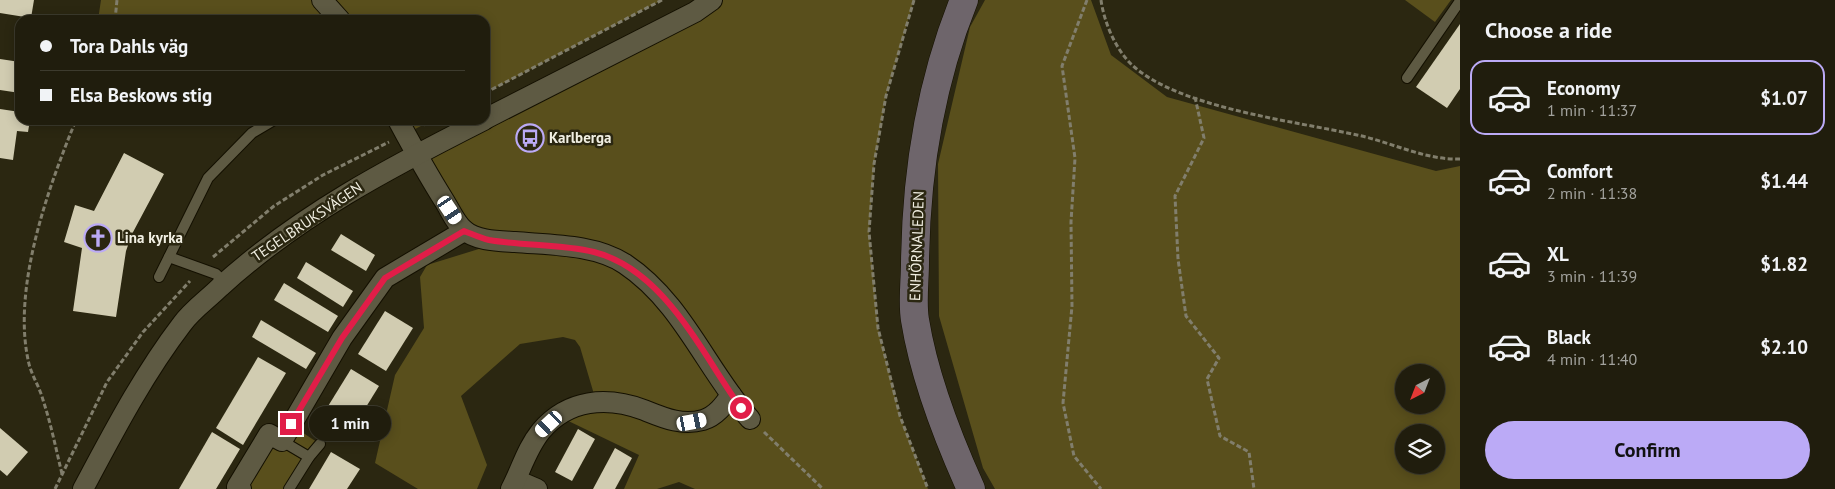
<!DOCTYPE html>
<meta charset="utf-8">
<style>
:root{--surface:#201d0d;--page:#2d2a1b;--text:#f1f3f6;--muted:#a2a29d;--line:#3d3b2e;--accent:#bbaaf6}
body{margin:0;font-family:"PT Sans",sans-serif;background:var(--page);color:var(--text);height:100vh;display:flex;flex-direction:column;font-size:19px;white-space:nowrap}
*{box-sizing:border-box;margin:0}
p{font-size:16px;color:var(--muted)}
.icon{flex:none;width:28px;height:28px;fill:none;stroke:currentColor;stroke-width:2;stroke-linecap:round;stroke-linejoin:round}
.map{position:relative;flex:1;overflow:hidden}
.drawer{display:flex;flex-direction:column;background:var(--surface);width:375px}
.drawer>*{flex:none}
.banner{position:absolute;left:15px;top:15px;width:475px;height:110px;border-radius:15px;box-shadow:0 2px 12px #0003,0 0 0 1px var(--line);display:grid;align-content:center;height:110px;padding:0 25px;background:var(--surface)}
.needle{width:32px;rotate:222deg}
.tools{position:absolute;left:1395px;top:364px;display:grid;gap:10px}
.tools a{display:grid;place-items:center;width:50px;height:50px;border-radius:50%;background:var(--surface);box-shadow:0 2px 12px #0003,0 0 0 1px var(--line);font-size:25px}
.end{position:absolute;width:22px;height:22px;margin:-11px;border:6px solid #e11d48;background:#fff;box-shadow:0 0 0 2px #fff}
.from{border-radius:50%}
.bubble{position:absolute;height:35px;border-radius:18px;background:var(--surface);box-shadow:0 2px 12px #0003,0 0 0 1px var(--line);font-size:16px;font-weight:700;line-height:35px;text-align:center}
.car{position:absolute;width:15px;height:30px;margin:-15px -8px;border-radius:6px;box-shadow:0 0 4px 1px #0007;background:linear-gradient(#fff 24%,#345 0 40%,#fff 0 76%,#345 0 86%,#fff 0)}
.banner b{display:flex;align-items:center;gap:18px;height:48px;font-size:19px}
.banner b+b{border-top:1px solid var(--line)}
.banner i{width:12px;height:12px;background:var(--text)}
ul{padding:0;list-style:none}
li{display:flex;align-items:center;gap:15px;height:75px;margin:0 10px 8px;padding:0 15px;border:2px solid transparent;border-radius:15px}
li div{flex:1}
li b{display:block;font-size:19px}
li em{font-style:normal;font-weight:700}
li.current{border-color:var(--accent)}
li>.icon{width:45px;height:45px;stroke-width:1.5}
h2{padding:0 25px;font-size:22px;line-height:60px}
.primary-button{display:flex;gap:10px;margin-top:auto;padding:10px 25px}
.primary-button a{flex:1;height:58px;border-radius:30px;background:var(--accent);color:#111;font-size:20px;font-weight:700;line-height:58px;text-align:center}
main{display:flex;flex:1;min-height:0}
.map>svg:first-child{display:block}
.green{fill:#594f1c;fill-rule:evenodd}
.building{fill:#d1ccb1}
.lines{fill:none;stroke-linecap:round;stroke-linejoin:round}
.lane-casing{stroke:#141000;stroke-width:12}
.street-casing{stroke:#141000;stroke-width:22}
.secondary-casing{stroke:#141000;stroke-width:29}
.path{stroke:#817e6c;stroke-width:3;stroke-dasharray:5 2.5;stroke-linecap:butt}
.lane{stroke:#5e5a43;stroke-width:10}
.street{stroke:#5e5a43;stroke-width:20}
.secondary{stroke:#6e656b;stroke-width:28}
.route{stroke:#e11d48;stroke-width:6}
.labels{text-anchor:middle;stroke-width:5;stroke-linejoin:round;paint-order:stroke}
.poi-label{font-size:15px;font-weight:bold;fill:#f1efe2;stroke:#2b2711;text-anchor:start}
.street-label{font-size:15px;fill:#f1efe2;stroke:#2b2711}
</style>
<main>
<div class="map">
<svg width="1460" height="489" viewBox="0 0 1460 489">
<rect width="100%" height="100%" fill="#2b2711"/>
<g class="green">
<path d="M101,0h561l-177,93v-73h-387z"/>
<path d="M712,0h202l-28,96 -12,68 -5,68 9,96 22,88 28,73h-233l-16,-7 -22,7h-33l15,-34 -81,-39 38,-15 -16,-54 -5,-7 -12,-3 -43,7 -59,52 26,69 -10,24h-59l-43,-26 20,-88 29,-47 -4,-51 7,-12 55,-17 -18,-17 -48,-77z"/>
<path d="M985,0h106l20,55 56,42 269,74 24,-5v323h-465l-12,-21 -44,-152 -1,-152 32,-137zM1404,372h32v33h-32zM1404,432h32v33h-32z"/>
<path d="M1405,0h46l-16,22z"/>
<path d="M398,120h35l-28,14z"/>
<path d="M291,425l29,19 -11,13 -27,-16z"/>
<path d="M273,442l30,18 -18,29h-36l-4,-2z"/>
</g>
<g class="building">
<path d="M0,0h34l-3,18 -31,-5z"/>
<path d="M1460,24v65l-13,19 -31,-21z"/>
<path d="M0,59l20,3v31l-20,-3z"/>
<path d="M0,109l20,3v8h10l-2,12 -11,-1 -4,29 -13,-2z"/>
<path d="M124,153l40,21 -32,60 -6,17 -10,66 -43,-6 9,-63 -18,-6 11,-37 19,6z"/>
<path d="M341,234l34,21 -9,16 -35,-21z"/>
<path d="M306,262l47,29 -10,16 -46,-29z"/>
<path d="M284,283l54,33 -10,16 -54,-32z"/>
<path d="M385,311l28,17 -27,43 -28,-17z"/>
<path d="M261,320l55,33 -10,16 -54,-32z"/>
<path d="M258,357l28,16 -43,72 -27,-17z"/>
<path d="M351,369l28,17 -29,47 -28,-17z"/>
<path d="M0,428l28,24 -21,24 -7,-6z"/>
<path d="M578,429l17,10 -23,42 -17,-9z"/>
<path d="M212,432l28,17 -24,40h-37z"/>
<path d="M615,448l17,10 -17,31h-22z"/>
<path d="M331,452l29,17 -13,20h-38z"/>
</g>
<g class="lines">
<g class="lane-casing">
<g id="lane">
<path d="M1407,78l53,-77"/>
<path d="M169,257l47,17 9,9"/>
<path d="M159,277l49,-99 44,-45 22,-13"/>
<path d="M282,441l27,16"/>
<path d="M289,489l20,-32 11,-13"/>
</g>
</g>
<g class="street-casing">
<g id="street">
<path d="M322,0l18,20"/>
<path d="M485,119l210,-107 17,-12"/>
<path d="M398,120c15,28 30,55 47,82 5,8 11,22 19,28 12,11 35,11 51,12 34,3 80,2 110,22 57,38 81,105 125,155"/>
<path d="M516,480l21,9"/>
<path d="M83,489c30,-56 60,-114 99,-165 10,-14 26,-25 38,-37 79,-72 169,-119 264,-167"/>
<path d="M241,489l-4,-2 32,-53 13,7 60,-103 43,-60 79,-47"/>
<path d="M511,489c10,-19 16,-41 30,-58 27,-32 66,-35 103,-21 20,8 38,16 59,10 13,-4 21,-15 28,-25"/>
</g>
</g>
<g class="secondary-casing">
<path id="secondary" d="M964,0c-34,84 -48,173 -49,263 0,18 -3,39 0,57 9,56 33,118 56,169"/>
</g>
<g class="path">
<path d="M914,0l-28,96 -12,68 -5,68 9,96 22,88 28,73"/>
<path d="M1087,0l-25,66 13,92 -4,64 1,84 -9,97 11,53 27,33"/>
<path d="M1101,0c3,22 14,48 30,64 46,44 164,57 226,71 34,7 67,25 103,24"/>
<path d="M115,20l2,-20"/>
<path d="M485,93l177,-93"/>
<path d="M1195,97l9,41 -29,58 3,63 8,57 33,42 -12,21 13,57 29,16 5,37"/>
<path d="M424,125l9,-5"/>
<path d="M213,257l61,-51 49,-31 66,-33"/>
<path d="M764,432l59,57"/>
<path d="M62,474c-6,-25 -11,-50 -19,-74 -3,-12 -11,-24 -14,-36 -18,-74 19,-176 47,-244"/>
<path d="M55,489l52,-107 36,-50 47,-51"/>
</g>
<use href="#lane" class="lane"/>
<use href="#street" class="street"/>
<use href="#secondary" class="secondary"/>
</g>
<g class="lines">
<path class="route" d="M291,424l51,-86 43,-60 79,-47c8,3 16,7 25,9 35,6 71,4 105,12 71,18 108,102 147,156"/>
</g>
<defs>
<g id="bus-ring" transform="scale(1.4375)"><circle r="9.5" fill="#2b2711" stroke="#bbaaf6" stroke-width="1.5"/><path d="M-5-6H5V4H4V6H2V4H-2V6H-4V4H-5ZM-3.5-4V0h7V-4ZM-3.5 1.2v1.5H-2V1.2ZM2 1.2v1.5H3.5V1.2Z" fill="#bbaaf6"/></g>
<g id="church-ring" transform="scale(1.4375)"><circle r="9.5" fill="#2b2711" stroke="#bbaaf6" stroke-width="1.5"/><path d="M-1.2-6h2.4v3.5h3.3v2.4h-3.3V6h-2.4V-.1h-3.3v-2.4h3.3Z" fill="#bbaaf6"/></g>
</defs>
<g fill-rule="evenodd">
<use href="#bus-ring" x="530" y="138"/>
<use href="#church-ring" x="98" y="238"/>
</g>
<g class="labels">
<g class="poi-label">
<text x="549" y="143">Karlberga</text>
<text x="117" y="243">Lina kyrka</text>
</g>
<g class="street-label">
<text transform="translate(307 222) rotate(-34)" y="5">TEGELBRUKSVÄGEN</text>
<text transform="translate(917 246) rotate(-88)" y="5">ENHÖRNALEDEN</text>
</g>
</g>
</svg>
<div class="tools">
<a><svg class="needle" viewBox="-14 -14 28 28"><path d="M0-13l5 13h-10z" fill="#e53935"/><path d="M0 13l5-13h-10z" fill="#a2a29d"/></svg></a>
<a><svg class="icon" aria-label="layers" viewBox="0 0 24 24"><path d="M12 4l9 5-9 5-9-5zM3 14l9 5 9-5"/></svg></a>
</div>
<i class="end from" style="left:741px;top:408px"></i>
<i class="end" style="left:291px;top:424px"></i>
<div class="bubble" style="left:309px;top:406px;width:82px">1 min</div>
<i class="car" style="left:450px;top:210px;rotate:146deg"></i>
<i class="car" style="left:692px;top:422px;rotate:79deg"></i>
<i class="car" style="left:549px;top:424px;rotate:227deg"></i>
<div class="banner">
<b><i class="from"></i>Tora Dahls väg</b>
<b><i></i>Elsa Beskows stig</b>
</div>
</div>
<section class="drawer">
<h2>Choose a ride</h2>
<ul>
<li class="current"><svg class="icon" aria-label="car" viewBox="0 0 24 24"><path d="M5 17H2v-5l4-1 3-4h7l3 4 3 1v5h-3M9 17h6M6 11h13"/><circle cx="7" cy="17" r="2"/><circle cx="17" cy="17" r="2"/></svg><div><b>Economy</b><p>1 min · 11:37</p></div><em>$1.07</em></li>
<li><svg class="icon" aria-label="car" viewBox="0 0 24 24"><path d="M5 17H2v-5l4-1 3-4h7l3 4 3 1v5h-3M9 17h6M6 11h13"/><circle cx="7" cy="17" r="2"/><circle cx="17" cy="17" r="2"/></svg><div><b>Comfort</b><p>2 min · 11:38</p></div><em>$1.44</em></li>
<li><svg class="icon" aria-label="car" viewBox="0 0 24 24"><path d="M5 17H2v-5l4-1 3-4h7l3 4 3 1v5h-3M9 17h6M6 11h13"/><circle cx="7" cy="17" r="2"/><circle cx="17" cy="17" r="2"/></svg><div><b>XL</b><p>3 min · 11:39</p></div><em>$1.82</em></li>
<li><svg class="icon" aria-label="car" viewBox="0 0 24 24"><path d="M5 17H2v-5l4-1 3-4h7l3 4 3 1v5h-3M9 17h6M6 11h13"/><circle cx="7" cy="17" r="2"/><circle cx="17" cy="17" r="2"/></svg><div><b>Black</b><p>4 min · 11:40</p></div><em>$2.10</em></li>
</ul>
<div class="primary-button"><a>Confirm</a></div>
</section>
</main>
